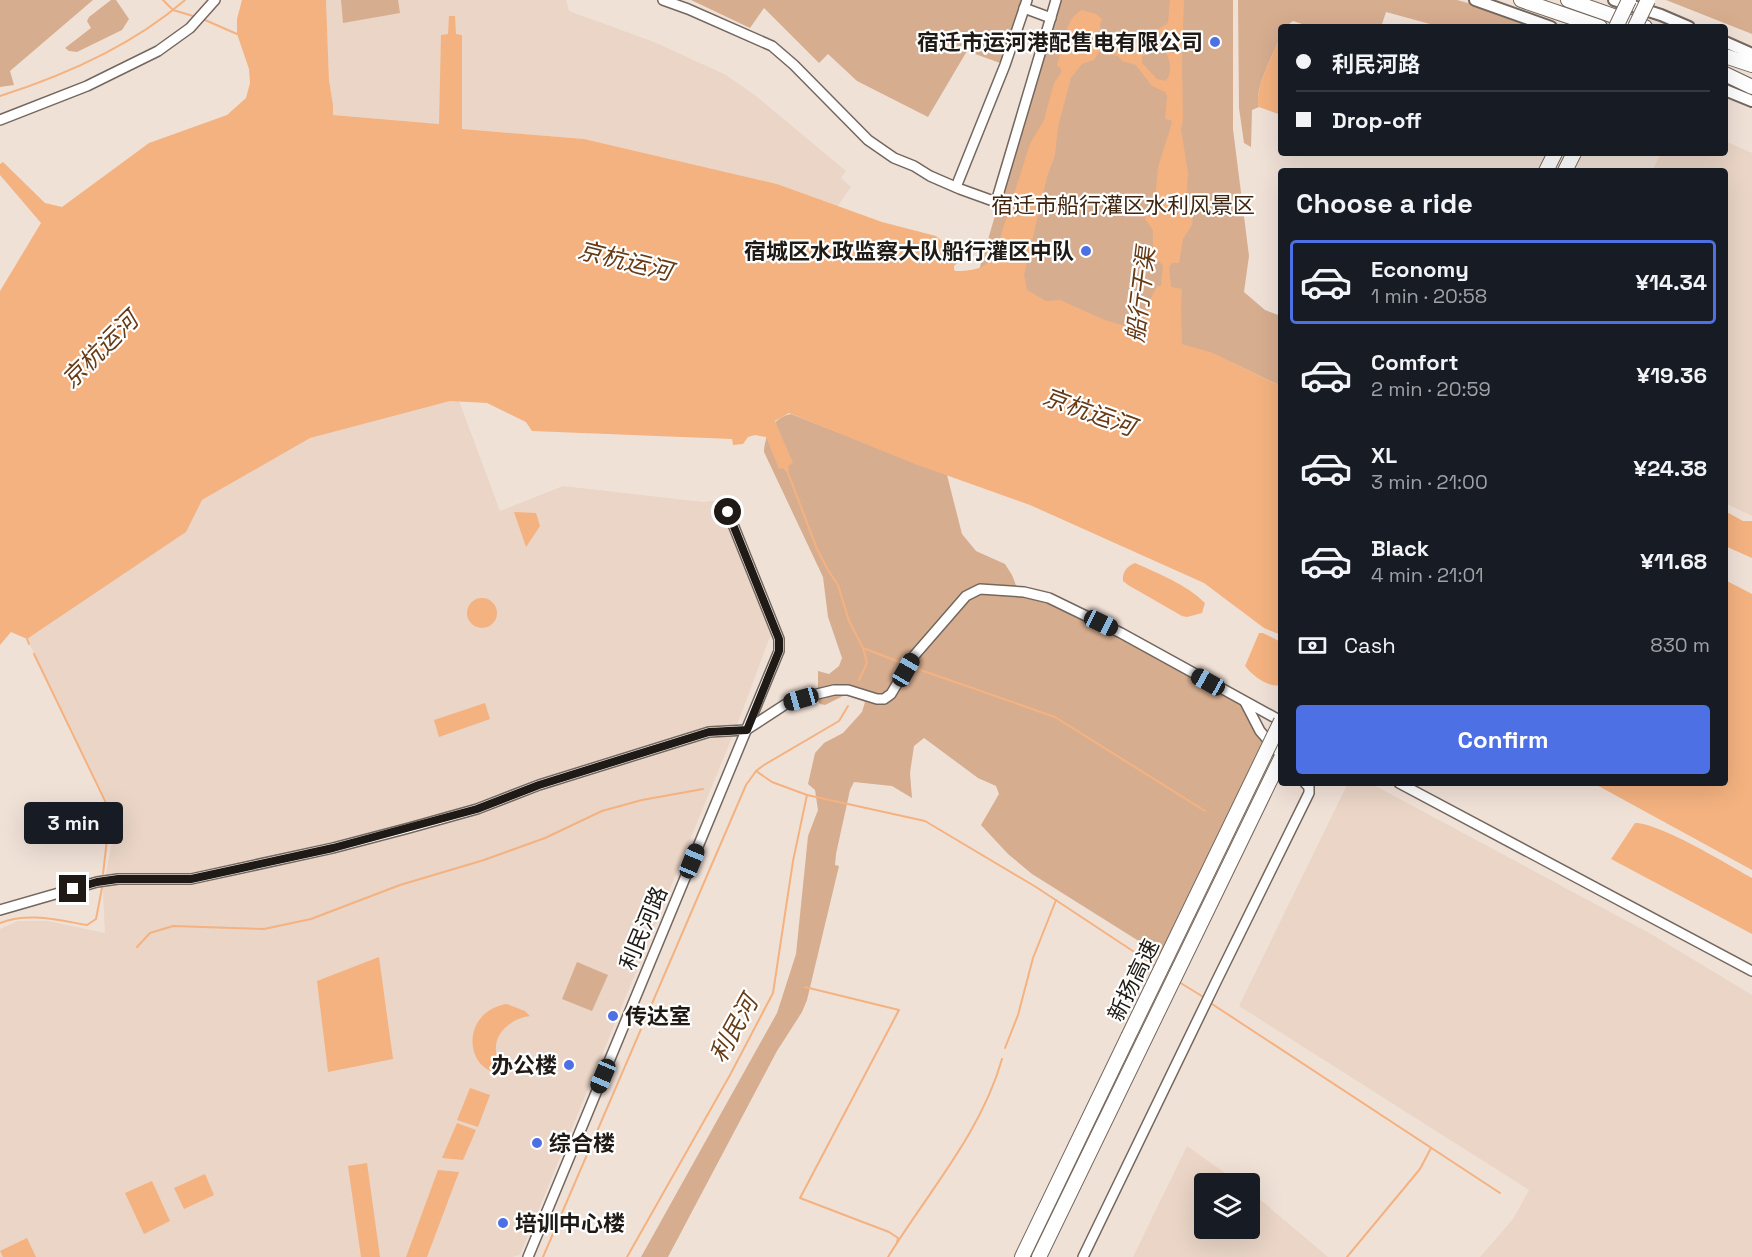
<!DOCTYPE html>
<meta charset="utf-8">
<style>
:root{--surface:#171b24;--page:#242831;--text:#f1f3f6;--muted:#9ea1a6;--line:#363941;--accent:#4d71e5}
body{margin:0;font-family:"Space Grotesk","Noto Sans SC",sans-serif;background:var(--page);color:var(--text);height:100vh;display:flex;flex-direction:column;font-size:22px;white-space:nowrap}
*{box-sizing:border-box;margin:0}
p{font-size:20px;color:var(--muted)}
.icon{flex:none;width:33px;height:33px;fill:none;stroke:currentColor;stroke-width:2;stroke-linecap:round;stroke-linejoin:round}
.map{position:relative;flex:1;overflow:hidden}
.details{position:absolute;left:1278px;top:168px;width:450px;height:618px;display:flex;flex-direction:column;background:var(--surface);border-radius:6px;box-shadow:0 6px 24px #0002}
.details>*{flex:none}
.guide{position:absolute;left:1278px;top:24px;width:450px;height:132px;border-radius:6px;box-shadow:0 6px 24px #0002;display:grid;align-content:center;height:132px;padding:0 18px;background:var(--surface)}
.controls{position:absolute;left:1194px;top:1173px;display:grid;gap:12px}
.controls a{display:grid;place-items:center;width:66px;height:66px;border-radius:6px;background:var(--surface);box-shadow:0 6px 24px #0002;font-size:30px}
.end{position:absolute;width:27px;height:27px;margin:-14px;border:8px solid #1f1a16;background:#fff;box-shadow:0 0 0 3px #fff}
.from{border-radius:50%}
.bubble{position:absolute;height:42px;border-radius:6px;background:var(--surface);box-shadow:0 6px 24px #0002;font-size:20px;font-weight:700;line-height:42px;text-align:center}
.car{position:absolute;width:18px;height:36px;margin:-18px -9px;border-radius:8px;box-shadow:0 0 4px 2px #0007;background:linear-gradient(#222 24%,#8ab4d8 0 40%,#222 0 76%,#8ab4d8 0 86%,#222 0)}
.guide b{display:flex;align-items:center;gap:21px;height:57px;font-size:22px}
.guide b+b{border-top:2px solid var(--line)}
.guide i{width:15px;height:15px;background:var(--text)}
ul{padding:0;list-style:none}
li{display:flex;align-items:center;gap:18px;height:84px;margin:0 12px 9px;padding:0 6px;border:3px solid transparent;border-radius:6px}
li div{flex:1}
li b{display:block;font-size:22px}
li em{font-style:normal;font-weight:700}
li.active{border-color:var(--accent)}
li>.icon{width:54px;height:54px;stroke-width:1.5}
h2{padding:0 18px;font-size:27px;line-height:72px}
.pay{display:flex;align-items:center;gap:15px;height:66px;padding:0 18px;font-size:22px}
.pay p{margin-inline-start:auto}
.action{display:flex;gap:12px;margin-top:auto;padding:12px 18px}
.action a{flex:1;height:69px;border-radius:6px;background:var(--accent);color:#fff;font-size:24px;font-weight:700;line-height:69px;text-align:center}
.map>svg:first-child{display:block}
.built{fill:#ead5c6}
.green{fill:#d7ad8f}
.water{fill:#f4b280;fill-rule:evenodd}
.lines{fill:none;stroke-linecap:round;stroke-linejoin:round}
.stream{stroke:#f4b280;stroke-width:2}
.minor-casing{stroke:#74675e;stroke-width:12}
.major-casing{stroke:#74675e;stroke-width:14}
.highway-casing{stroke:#74675e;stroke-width:16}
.minor{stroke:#fff;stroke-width:9}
.major{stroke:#fff;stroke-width:10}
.highway{stroke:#fff;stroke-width:14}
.highway-bridge-casing{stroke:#74675e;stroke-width:16;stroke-linecap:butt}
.highway-bridge{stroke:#fff;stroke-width:14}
.route{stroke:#1f1a16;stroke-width:8}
.poi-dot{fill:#4d71e5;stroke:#fff;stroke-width:2}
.labels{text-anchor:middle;stroke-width:4.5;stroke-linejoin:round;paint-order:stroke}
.poi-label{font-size:22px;font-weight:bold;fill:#1f1a16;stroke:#fff;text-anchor:end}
.park-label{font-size:22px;fill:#402510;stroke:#fff}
.street-label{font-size:22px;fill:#1f1a16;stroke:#fff}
.water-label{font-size:24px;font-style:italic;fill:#663b16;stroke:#fff}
</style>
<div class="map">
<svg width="1752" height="1257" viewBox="0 0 1752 1257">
<rect width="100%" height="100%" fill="#f0e1d7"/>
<g class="built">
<path d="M326,0h240l3,11 85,31 72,33 30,21 90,75 -5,7 10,9 -14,20 -60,-23 -193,-45 -123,-10 -22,-5 -107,-9 1,-10 -4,-25z"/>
<path d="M1725,141l27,12v363l-27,-13v-332h-73l9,-18h64z"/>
<path d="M458,398l42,113 63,-25 140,16 16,-2 52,134 -34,91 -217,530 -8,2h-512v-328l18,-8h30l57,12 -2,-43 13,-70 -89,-181 159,-107 8,-27 115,-67z"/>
<path d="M1348,783h22l281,151 101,61v262h-272l33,-38 16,-29 -290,-184z"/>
<path d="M1187,1146l52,37 -35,1v44h46v-37l78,66h-195z"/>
</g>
<g class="green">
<path d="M0,0h93l-83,71 4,14 -14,2z"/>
<path d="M111,0h5l13,19 -7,11 -45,22 -8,-1 -4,-3 26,-20 -4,-7 2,-4z"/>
<path d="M341,0h57l2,13 -57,10z"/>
<path d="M691,0h333l-24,63 -33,-12 -39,66 -71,-36 -29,-27 -9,9 -55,-55 -14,20z"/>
<path d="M1058,0h175v129l16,127 -5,36 21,18 16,6v70l-48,-23 -258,-79z"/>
<path d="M1238,0h219l36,10 48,17h-100l-55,-15 -5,15h-70l-18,-6 -8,6h-4v9c-7,17 -28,54 -22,71l-7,3 -1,37 -7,-4 -5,-35z"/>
<path d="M1666,0h86v34z"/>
<path d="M791,414l156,61 15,59 14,17 29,13 7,11 7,18 57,16 54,23 118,66 17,34 -2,11 -102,212 -129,-81 -24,-20 -27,-29 18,-31 -3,-8 -18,-8 -54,-40 -10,8 -4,27 2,25 -20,-12 -38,-4 -4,8 -14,64 -1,11 4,1 -32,134 -5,12 -25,39 -109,206h-27l136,-244 19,-59 12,-118 10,-26 -3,-20 -7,-6 7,-31 9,-10 19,-10 19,-21 3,-10 -20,-7 -20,10 -5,-1 -2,-3v-30l11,3 10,-8 3,-8 -14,-41 -5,-40 -59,-125c1,-17 9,-35 27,-38z"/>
<path d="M577,962l31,13 -16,36 -30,-12z"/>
</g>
<g class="water">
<path d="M242,0h84l3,80 4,25v10l106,9 2,-89 7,-1 1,-18h6l1,18 6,1v94l122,10 193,45 105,38 54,14 26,23 -8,7v4l2,1c15,0 29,-2 38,-14l36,-113 14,-24 10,-37 7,-10v-4l-4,-4c7,-17 6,-45 25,-55l14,4 6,5 -2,5v20l27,5 41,-26 2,-23h14l-2,61 1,59 -2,9 7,44 -2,32 2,6 5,3 -1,11 -9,14 -4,24h-7l-3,4 2,20 11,2c-2,19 0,36 0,55l31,9 68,33v249l-17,-7 -60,-45 -174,-78 -115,-41 -126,-51 -14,8 18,42 -5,3 1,9 -6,-7 -4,1 -13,-32 -11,-2 -7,2 -5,7 -10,1 -1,-6 -200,-8 -6,-9 -39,-19 -37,-2 -140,37 -108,62 -16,32 -159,107 -16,-7 -11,13v-354l41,-68 -41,-48v-11l3,-2 42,41 17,4 87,-64 78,-28 19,-17 4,-15 -1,-14 -12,-35v-15zM1152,50l13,2c6,7 7,21 1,29l-9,-2 -15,-16v-6zM1099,52l19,4 4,5 14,4 16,21 13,6 2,4 -2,23 6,1 1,3 -14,44 -3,33 -5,8 -5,3v8l8,11v30l6,1 4,5 -2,20h-4l-8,16 -8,29 -36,-11 -45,-20 -14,1 -19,-11 -3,-15 23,-98 8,-22 3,-28 13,-49 11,-14 12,-4z"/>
<path d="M1281,36v79l-22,-8c-6,-17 15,-54 22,-71z"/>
<path d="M1725,511l18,10h9v37l-27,-12z"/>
<path d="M514,512l22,1 4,13 -14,21z"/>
<path d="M1135,563c24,11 51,21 70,40l-3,10 -15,4 -5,-1 -54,-31 -5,-4c-1,-9 4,-15 12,-18z"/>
<path d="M1725,580l27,14v276l-159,-87h132z"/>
<circle cx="482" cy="613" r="15"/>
<path d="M1259,633h4l18,9v43c-13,3 -28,-9 -36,-19z"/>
<path d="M485,703l5,16 -51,18 -5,-17z"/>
<path d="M1635,823c25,0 92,41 117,55v56l-141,-75z"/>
<path d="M379,957l14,102 -65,13 -11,-91z"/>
<path d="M507,1004l18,7 5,5c-17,2 -36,16 -34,35 0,8 5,15 8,23 -41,-1 -44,-63 3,-70z"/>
<path d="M470,1088l20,7 -12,32 -21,-7z"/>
<path d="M457,1123l19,7 -13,30 -21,-2z"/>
<path d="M367,1163l13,94h-19l-13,-91z"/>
<path d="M438,1170l21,2 -32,85h-21z"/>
<path d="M205,1174l9,21 -30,14 -10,-21z"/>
<path d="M152,1181l18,40 -26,13 -19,-41z"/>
<path d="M27,1238l9,19h-33l-3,-6z"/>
</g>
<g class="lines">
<g class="stream">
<path d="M163,0l10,10 20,6"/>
<path d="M205,20l32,14"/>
<path d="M0,96c66,-21 132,-50 185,-96"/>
<path d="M788,473l29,76 11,21 10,15 11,36 14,27 4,15 -8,17"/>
<path d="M27,639l2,5"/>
<path d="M863,648l39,15"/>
<path d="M34,654l74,153 1,15 -6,52"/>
<path d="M915,668l140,49 150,94"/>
<path d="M756,771l16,11 35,13 118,26 111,66 121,80"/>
<path d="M0,923c29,-11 57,-3 87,2l9,-6 6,-31"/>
<path d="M137,947l13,-14 23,-7 91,3 47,-10 89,-34 84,-25 61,-22 57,-27 40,-11 61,-11"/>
<path d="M1179,982l26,16"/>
<path d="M805,987l94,23 -99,188 89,34 9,6 -1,5"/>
<path d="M1209,1002l291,191"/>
<path d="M1005,1048l13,-33 15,-57 23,-58"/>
<path d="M543,1257l203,-472 10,-14 8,-6 75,-44 9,-15"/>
<path d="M627,1257l103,-182 43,-82 20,-132 14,-66"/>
<path d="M888,1257c40,-65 93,-124 114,-198"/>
<path d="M1347,1257l73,-88 11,-21"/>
</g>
<g class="minor-casing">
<g id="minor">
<path d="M663,0l25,9 84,37 22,19 74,75 26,18 20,8 16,10 30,13 36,13 60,-202"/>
<path d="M1024,8l27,10"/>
<path d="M0,120l87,-34 71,-35 32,-23 25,-28"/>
<path d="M956,187l49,-122 22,-65"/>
<path d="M1245,702l15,29 21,24"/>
<path d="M1399,783l353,188"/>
<path d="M0,910l97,-28 21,-3h73l142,-31 76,-20 68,-19 62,-24 170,-53 37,-2 43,-28 24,-7 21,-5h14l29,9h7l7,-5 22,-37 53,-61 14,-7 44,3 25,6 72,35 160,88"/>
<path d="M528,1257l251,-606v-12l-51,-127"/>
<path d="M1083,1257l133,-275 93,-189v-6l-4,-4"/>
</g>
</g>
<g class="major-casing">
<g id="major">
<path d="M1475,0l76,27"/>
<path d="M1614,0l47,15 28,12"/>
<path d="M1725,42l27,12"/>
<path d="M1725,90l27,11"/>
</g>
</g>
<g class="highway-casing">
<g id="highway">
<path d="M1521,0l79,27"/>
<path d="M1568,0l77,27"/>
<path d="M1725,56l27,9"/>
<path d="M1725,74l27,13"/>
<path d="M1546,171l9,-18"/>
<path d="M1565,171l9,-18"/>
<path d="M1022,1257l106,-220"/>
<path d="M1039,1257l242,-499"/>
</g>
</g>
<use href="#minor" class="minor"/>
<use href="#major" class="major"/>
<use href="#highway" class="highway"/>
<g class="highway-bridge-casing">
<g id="highway-bridge">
<path d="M1616,27l13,-27"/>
<path d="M1635,27l13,-27"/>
<path d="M1128,1037l153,-316"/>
</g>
</g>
<use href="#highway-bridge" class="highway-bridge"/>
</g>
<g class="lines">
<path class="route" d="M73,889l24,-7 21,-3h73l142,-31 144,-39 62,-24 170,-53 38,-2 32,-79v-12l-51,-127"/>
</g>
<g class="poi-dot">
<circle cx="1215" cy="42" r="6"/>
<circle cx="1086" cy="251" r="6"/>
<circle cx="613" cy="1016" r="6"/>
<circle cx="569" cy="1065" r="6"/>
<circle cx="537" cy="1143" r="6"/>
<circle cx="503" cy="1223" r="6"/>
</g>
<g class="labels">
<g class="poi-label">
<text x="1203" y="50">宿迁市运河港配售电有限公司</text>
<text x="1074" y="259">宿城区水政监察大队船行灌区中队</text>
<text x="625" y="1024" text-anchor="start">传达室</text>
<text x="557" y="1073">办公楼</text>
<text x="549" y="1151" text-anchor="start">综合楼</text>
<text x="515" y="1231" text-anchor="start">培训中心楼</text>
</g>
<g class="park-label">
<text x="1123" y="213">宿迁市船行灌区水利风景区</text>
</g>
<g class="street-label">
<text transform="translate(643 928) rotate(-67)" y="8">利民河路</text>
<text transform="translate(1133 980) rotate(-64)" y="8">新扬高速</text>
</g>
<g class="water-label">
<text transform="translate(625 261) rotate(14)" y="8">京杭运河</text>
<text transform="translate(1141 295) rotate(-83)" y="8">船行干渠</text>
<text transform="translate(100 350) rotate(-45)" y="8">京杭运河</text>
<text transform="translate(1089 412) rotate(20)" y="8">京杭运河</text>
<text transform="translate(734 1029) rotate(-61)" y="8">利民河</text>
</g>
</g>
</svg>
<div class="controls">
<a><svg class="icon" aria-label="layers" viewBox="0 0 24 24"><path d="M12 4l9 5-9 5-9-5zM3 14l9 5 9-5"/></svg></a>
</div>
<i class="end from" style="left:728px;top:512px"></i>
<i class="end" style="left:73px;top:889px"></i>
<div class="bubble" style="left:24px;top:802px;width:99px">3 min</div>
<i class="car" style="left:1101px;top:623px;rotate:116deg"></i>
<i class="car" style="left:906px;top:670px;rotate:30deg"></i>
<i class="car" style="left:1208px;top:682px;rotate:299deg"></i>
<i class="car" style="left:801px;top:699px;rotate:254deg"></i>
<i class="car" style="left:692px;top:861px;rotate:22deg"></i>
<i class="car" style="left:603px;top:1076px;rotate:203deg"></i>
<div class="guide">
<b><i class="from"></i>利民河路</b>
<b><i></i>Drop-off</b>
</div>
<section class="details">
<h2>Choose a ride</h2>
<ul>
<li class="active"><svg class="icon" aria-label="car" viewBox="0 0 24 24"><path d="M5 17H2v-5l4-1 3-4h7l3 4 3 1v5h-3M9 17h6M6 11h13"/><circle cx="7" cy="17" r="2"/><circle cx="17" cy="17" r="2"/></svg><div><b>Economy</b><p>1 min · 20:58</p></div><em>¥14.34</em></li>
<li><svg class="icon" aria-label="car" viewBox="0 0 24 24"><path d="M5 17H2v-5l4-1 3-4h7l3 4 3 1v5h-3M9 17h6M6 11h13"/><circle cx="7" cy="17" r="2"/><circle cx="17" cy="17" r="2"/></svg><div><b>Comfort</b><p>2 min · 20:59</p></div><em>¥19.36</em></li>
<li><svg class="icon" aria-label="car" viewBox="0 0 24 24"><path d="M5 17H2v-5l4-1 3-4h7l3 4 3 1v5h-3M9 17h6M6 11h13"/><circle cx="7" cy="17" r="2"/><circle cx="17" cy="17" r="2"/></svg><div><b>XL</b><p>3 min · 21:00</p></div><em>¥24.38</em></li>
<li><svg class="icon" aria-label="car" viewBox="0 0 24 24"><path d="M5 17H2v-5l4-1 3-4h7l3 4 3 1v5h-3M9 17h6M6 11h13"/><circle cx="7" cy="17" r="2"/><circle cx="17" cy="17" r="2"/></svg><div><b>Black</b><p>4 min · 21:01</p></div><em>¥11.68</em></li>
</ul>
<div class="pay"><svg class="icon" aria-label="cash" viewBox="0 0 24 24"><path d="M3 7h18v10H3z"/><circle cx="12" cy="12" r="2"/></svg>Cash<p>830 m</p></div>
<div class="action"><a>Confirm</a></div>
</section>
</div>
